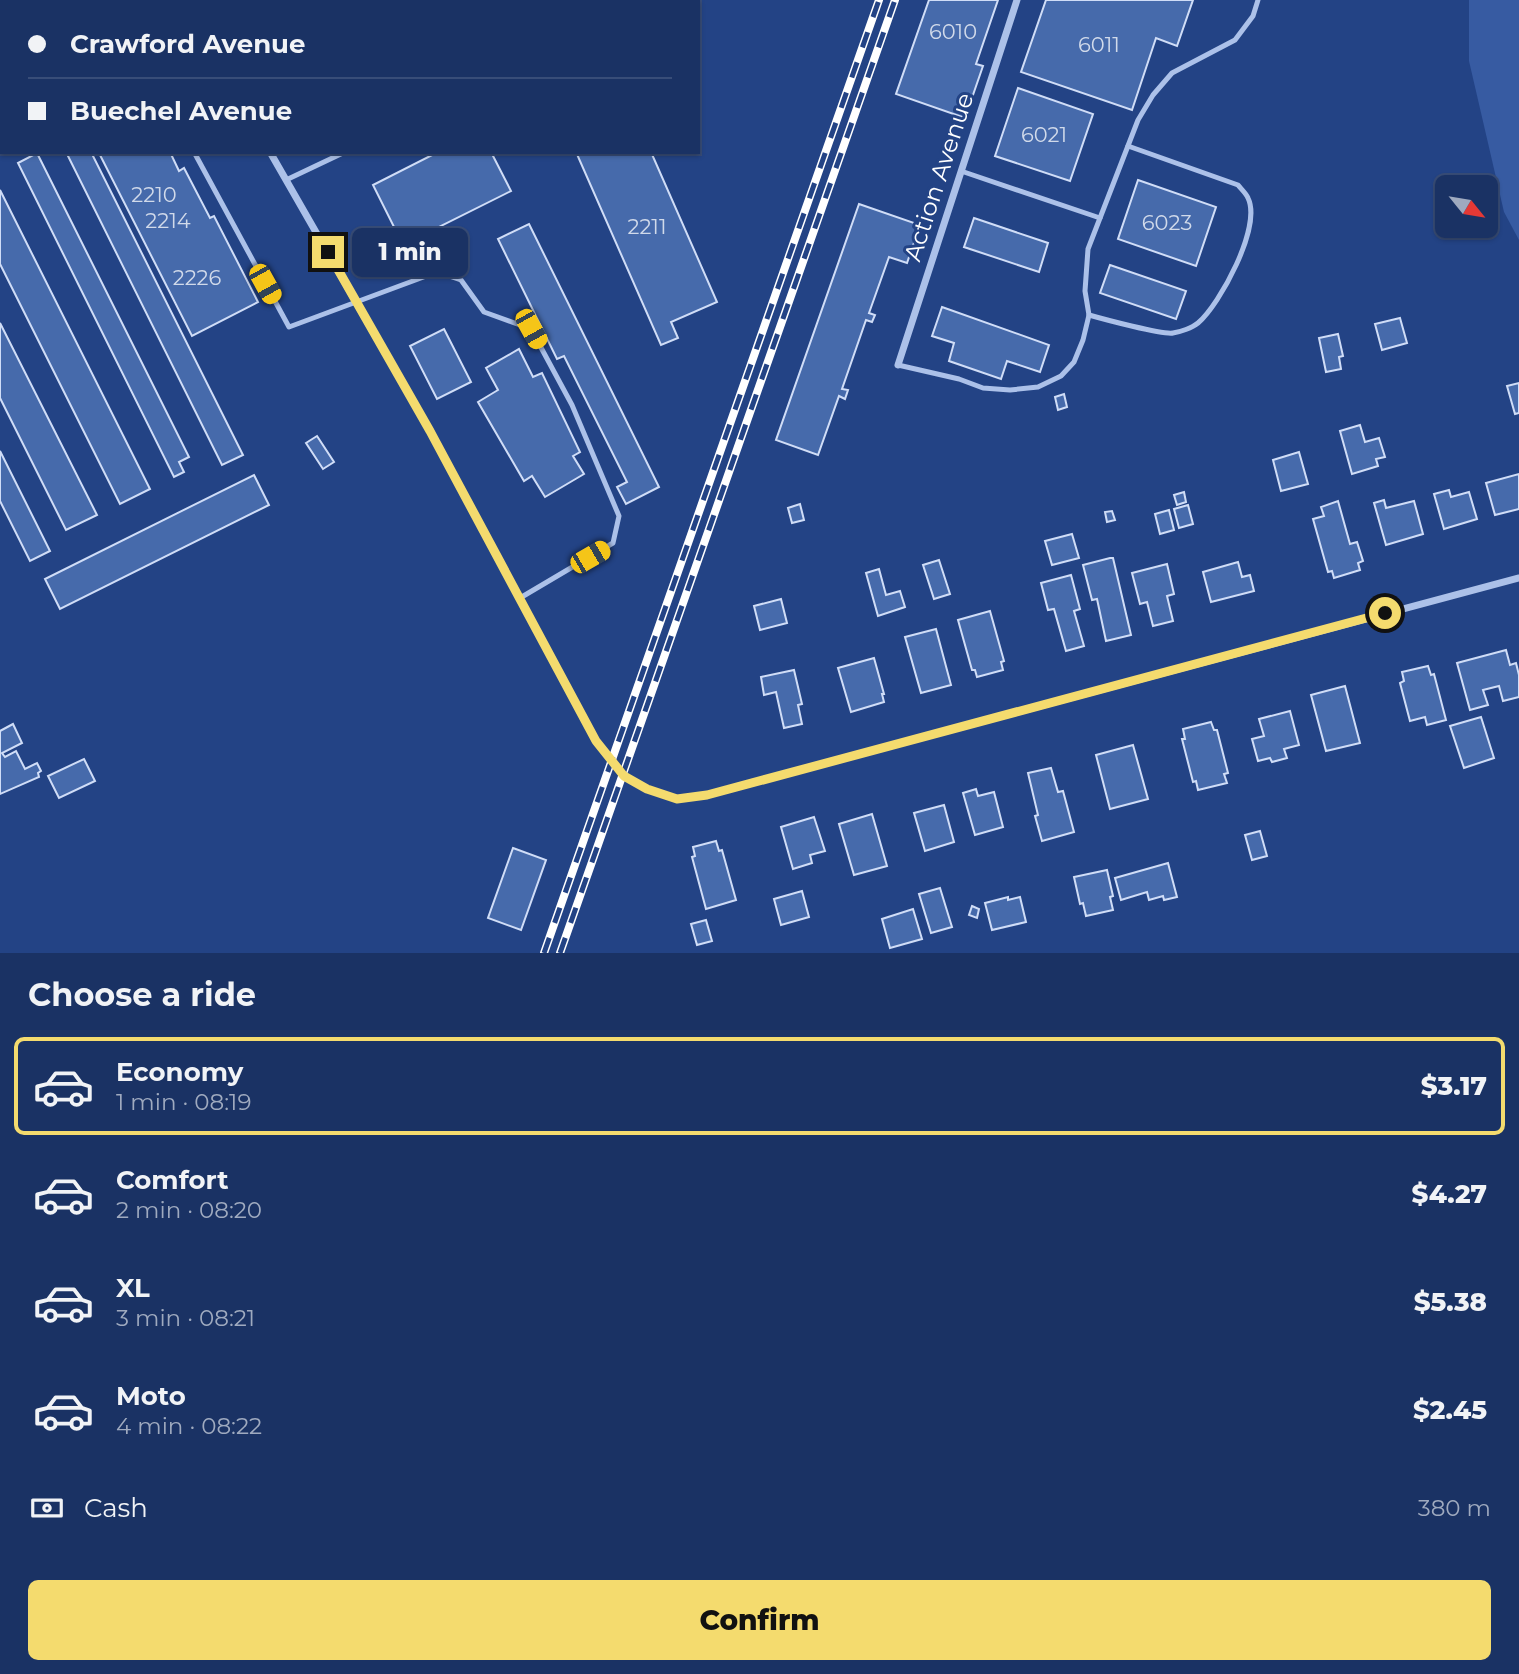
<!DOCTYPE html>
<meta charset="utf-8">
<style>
:root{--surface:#1a3264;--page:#233a6a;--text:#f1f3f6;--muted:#9faabf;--line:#384d78;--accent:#f4db6e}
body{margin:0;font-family:Montserrat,sans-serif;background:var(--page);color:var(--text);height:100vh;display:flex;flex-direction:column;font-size:26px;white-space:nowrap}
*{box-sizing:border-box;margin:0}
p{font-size:23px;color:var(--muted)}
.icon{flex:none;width:38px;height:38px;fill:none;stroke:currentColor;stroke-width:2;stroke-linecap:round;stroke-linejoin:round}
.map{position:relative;height:953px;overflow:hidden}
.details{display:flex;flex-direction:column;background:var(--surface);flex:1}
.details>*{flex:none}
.guide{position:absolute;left:0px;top:0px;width:700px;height:154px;box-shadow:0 2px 5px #0004,0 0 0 2px var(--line);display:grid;align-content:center;height:154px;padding:0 28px;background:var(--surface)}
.needle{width:46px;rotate:120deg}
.controls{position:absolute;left:1435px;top:175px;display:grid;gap:14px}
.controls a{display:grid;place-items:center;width:63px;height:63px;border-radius:10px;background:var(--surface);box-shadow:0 2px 5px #0004,0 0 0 2px var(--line);font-size:35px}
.end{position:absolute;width:32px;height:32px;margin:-16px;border:9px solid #f4db6e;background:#111;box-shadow:0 0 0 4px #111}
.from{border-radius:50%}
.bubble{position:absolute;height:49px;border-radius:10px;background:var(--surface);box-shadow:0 2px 5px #0004,0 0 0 2px var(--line);font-size:23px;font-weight:800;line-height:49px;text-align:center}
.car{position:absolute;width:21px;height:42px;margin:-21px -10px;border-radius:9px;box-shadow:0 0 5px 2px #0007;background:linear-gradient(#f5c518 24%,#345 0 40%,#f5c518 0 76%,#345 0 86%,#f5c518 0)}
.guide b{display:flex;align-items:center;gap:24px;height:66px;font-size:26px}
.guide b+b{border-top:2px solid var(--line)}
.guide i{width:18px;height:18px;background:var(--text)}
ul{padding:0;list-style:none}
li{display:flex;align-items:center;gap:21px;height:98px;margin:0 14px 10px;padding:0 14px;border:4px solid transparent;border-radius:10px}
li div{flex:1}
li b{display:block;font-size:26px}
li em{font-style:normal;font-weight:800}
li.active{border-color:var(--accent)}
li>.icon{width:63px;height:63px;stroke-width:1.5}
h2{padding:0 28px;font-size:32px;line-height:84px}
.pay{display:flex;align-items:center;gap:18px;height:77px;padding:0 28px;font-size:26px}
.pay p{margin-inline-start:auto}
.primary-button{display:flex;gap:14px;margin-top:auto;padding:14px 28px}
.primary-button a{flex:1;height:80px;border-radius:10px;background:var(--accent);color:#111;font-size:28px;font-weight:800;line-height:80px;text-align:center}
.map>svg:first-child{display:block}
.green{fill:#375ba2}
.building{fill:#466aab;stroke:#d0ddf7;stroke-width:2}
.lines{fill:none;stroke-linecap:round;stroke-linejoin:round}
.service{stroke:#acc1e9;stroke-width:5}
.minor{stroke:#acc1e9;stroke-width:7}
.rail-casing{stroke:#fff;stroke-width:8}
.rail{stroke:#234385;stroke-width:5;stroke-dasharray:16;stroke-linecap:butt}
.route{stroke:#f4db6e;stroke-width:9}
.labels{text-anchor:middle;stroke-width:6;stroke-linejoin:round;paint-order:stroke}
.number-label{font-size:21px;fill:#d1daea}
.street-label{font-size:24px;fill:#fff;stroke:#234385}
</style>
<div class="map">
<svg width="1519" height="953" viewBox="0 0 1519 953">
<rect width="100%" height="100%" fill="#234385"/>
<path class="green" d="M1469,0h50v240l-15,-28 -35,-151z"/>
<g class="building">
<path d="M0,0l16,2h-14v22z"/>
<path d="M24,0h61v2h-60z"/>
<path d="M335,0h117l-4,2z"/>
<path d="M929,0h69l-22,64 7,2 -18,52 -69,-24z"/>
<path d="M1046,0h147l-16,46 -21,-8 -24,72 -111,-38z"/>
<path d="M0,79l2,4v48l-2,-4z"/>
<path d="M1018,88l75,26 -23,67 -75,-25z"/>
<path d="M66,152h25l152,303 -21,10z"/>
<path d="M107,152h63l9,19 5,-3 26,50 4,-2 44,86 -66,34 -92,-181z"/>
<path d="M438,152h53l20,39 -108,54 -30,-60z"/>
<path d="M576,152h75l66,150 -46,20 7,16 -17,7z"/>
<path d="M37,153l152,304 -10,5 5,10 -10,5 -156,-314z"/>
<path d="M1138,180l78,27 -20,59 -78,-27z"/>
<path d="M0,190l150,299 -30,15 -120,-240z"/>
<path d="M859,204l61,21 -13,38 -18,-6 -20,56 6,2 -3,7 -6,-2 -24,69 6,1 -3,9 -6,-3 -21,59 -42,-15z"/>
<path d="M974,218l74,25 -9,29 -75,-25z"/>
<path d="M529,224l130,263 -33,17 -9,-17 10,-5 -63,-126 -7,3 -59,-120z"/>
<path d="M1110,265l76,26 -10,28 -76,-26z"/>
<path d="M942,307l107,38 -9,27 -33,-11 -6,18 -52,-18 5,-18 -22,-7z"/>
<path d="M1400,318l7,25 -25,7 -7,-26z"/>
<path d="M0,323l97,192 -31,15 -66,-132z"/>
<path d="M444,329l27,53 -34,17 -27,-53z"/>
<path d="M1338,334l5,22 -4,1 2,12 -15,3 -7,-34z"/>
<path d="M519,349l14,28 9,-4 38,79 -7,4 11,18 -39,23 -13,-21 -8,5 -46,-79 20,-12 -12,-22z"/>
<path d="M1519,383v30l-4,1 -8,-28z"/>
<path d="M1064,394l3,13 -9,3 -3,-13z"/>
<path d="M1360,425l5,17 14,-4 6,19 -9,2 2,7 -26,8 -12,-43z"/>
<path d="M317,436l17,26 -11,7 -17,-26z"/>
<path d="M0,451l50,100 -20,10 -30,-60z"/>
<path d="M1299,452l9,32 -27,7 -8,-31z"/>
<path d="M1519,474v35l-24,6 -9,-32z"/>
<path d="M254,475l15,30 -209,104 -15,-30z"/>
<path d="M1449,490l2,7 18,-5 8,27 -33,10 -10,-35z"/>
<path d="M1184,492l2,10 -9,3 -3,-10z"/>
<path d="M1384,500l2,8 28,-7 9,33 -37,11 -12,-42z"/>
<path d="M1338,501l12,43 7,-2 6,19 -5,2 2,7 -26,8 -2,-7 -4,1 -15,-53 11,-3 -3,-9z"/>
<path d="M800,504l4,16 -12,3 -4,-15z"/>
<path d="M1188,505l5,19 -14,4 -5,-19z"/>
<path d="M1169,510l5,20 -14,4 -5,-20z"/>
<path d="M1112,511l3,9 -8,2 -2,-10z"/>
<path d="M1072,534l7,24 -27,7 -7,-24z"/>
<path d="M1110,558h3l18,77 -25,6 -9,-42 -5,1 -9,-35z"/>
<path d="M939,560l11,34 -16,5 -11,-34z"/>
<path d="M1238,562l4,15 8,-2 4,16 -43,11 -8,-30z"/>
<path d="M1167,564l7,30 -7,2 6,25 -20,5 -6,-24 -7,2 -8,-31z"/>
<path d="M879,569l7,26 14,-4 5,16 -27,9 -12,-43z"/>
<path d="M1071,575l9,34 -6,2 10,35 -18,5 -12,-42 -6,1 -7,-27z"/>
<path d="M781,599l6,24 -27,7 -6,-24z"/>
<path d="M990,611l14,50 -3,1 2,8 -26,7 -2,-7h-3l-14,-50z"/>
<path d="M936,629l15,56 -30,8 -16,-56z"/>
<path d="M1506,650l4,15 6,-2 3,12v22l-16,4 -4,-15 -16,4 5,15 -18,5 -13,-47z"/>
<path d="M874,658l10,36h-2l2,8 -33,10 -13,-44z"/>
<path d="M1428,666l3,9 3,-1 12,46 -19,5 -2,-8 -15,4 -10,-38 4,-2 -2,-9z"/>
<path d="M794,670l8,34 -4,1 4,19 -18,4 -8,-36 -12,3 -3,-18z"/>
<path d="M1345,686l15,57 -34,8 -15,-56z"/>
<path d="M1290,711l9,34 -15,4 3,9 -15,4 -2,-4 -12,3 -6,-22 12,-3 -5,-17z"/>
<path d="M1481,717l13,41 -30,10 -14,-42z"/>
<path d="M1211,722l3,8h3l11,43 -4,1 3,9 -29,7 -2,-9 -3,1 -11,-43h3l-2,-10z"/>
<path d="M13,724l9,19 -20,10 3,4 11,-6 9,18 12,-6 4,8 -3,2 1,4 -39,17v-63z"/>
<path d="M1133,745l15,54 -38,10 -14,-54z"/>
<path d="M84,759l11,22 -36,17 -11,-22z"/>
<path d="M1051,768l7,24 5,-1 11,41 -32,9 -7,-25 3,-1 -10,-42z"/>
<path d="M976,789l2,7 16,-4 9,35 -28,8 -12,-42z"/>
<path d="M944,805l10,37 -29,9 -11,-38z"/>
<path d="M872,814l15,52 -33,9 -15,-51z"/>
<path d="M814,817l11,34 -15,4 2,8 -19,6 -12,-42z"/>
<path d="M1260,831l7,25 -15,4 -7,-25z"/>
<path d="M716,841l3,10 3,-1 14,50 -30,9 -14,-52 3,-1 -2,-9z"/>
<path d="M513,848l33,12 -25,70 -33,-12z"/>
<path d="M1168,863l9,34 -13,3 -1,-4 -14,4 -2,-8 -26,8 -6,-22z"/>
<path d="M1107,870l6,26 -3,1 3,13 -27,6 -3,-13 -3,1 -6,-27z"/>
<path d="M940,888l12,39 -21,6 -12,-39z"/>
<path d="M802,891l7,26 -28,8 -7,-26z"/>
<path d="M1008,897v3l12,-3 6,25 -34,8 -7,-27z"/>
<path d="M972,906l7,3 -2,9 -8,-3z"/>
<path d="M913,909l9,30 -32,9 -8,-29z"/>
<path d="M706,920l6,21 -15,4 -6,-21z"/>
</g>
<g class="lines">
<g class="service">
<path d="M108,0l1,2"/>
<path d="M567,0l1,2"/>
<path d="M261,2l3,-2"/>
<path d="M504,2l4,-2"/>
<path d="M194,152l95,175 148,-55 24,8 23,32 47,17 41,76 47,111 -6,27 -93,55"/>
<path d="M961,171l139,47"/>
<path d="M286,180l59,-28"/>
<path d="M1089,315c14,4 74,20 84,18 7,-1 19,-5 25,-10 22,-19 64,-96 50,-125 -2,-5 -7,-9 -10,-13l-110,-39"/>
<path d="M898,365l61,14 24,9 27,2 28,-3 23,-11 13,-14 9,-22 6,-25 -4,-24 3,-42 50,-129 15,-25 19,-22 63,-33 18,-24 5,-16"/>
</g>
<g class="minor">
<path d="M184,0l1,2"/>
<path d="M270,152l160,279 166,310 28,35 23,13 30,10 30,-4 812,-217"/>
<path d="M898,365l119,-365"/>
</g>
<g class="rail-casing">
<g id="rail">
<path d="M544,953l335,-953"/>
<path d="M560,953l335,-953"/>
</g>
</g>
<use href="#rail" class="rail"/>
</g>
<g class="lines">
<path class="route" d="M328,252l102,179 166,310 28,35 23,13 30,10 30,-4 678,-182"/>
</g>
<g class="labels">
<g class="number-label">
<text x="953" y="39">6010</text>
<text x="1099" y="52">6011</text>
<text x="1044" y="142">6021</text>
<text x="154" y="202">2210</text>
<text x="168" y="228">2214</text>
<text x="1167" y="230">6023</text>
<text x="647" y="234">2211</text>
<text x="197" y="285">2226</text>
</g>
<g class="street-label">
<text transform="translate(939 177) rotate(-72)" y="8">Action Avenue</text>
</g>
</g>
</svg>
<div class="controls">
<a><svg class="needle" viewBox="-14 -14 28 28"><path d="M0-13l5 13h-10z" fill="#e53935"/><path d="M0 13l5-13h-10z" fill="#9faabf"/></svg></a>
</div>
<i class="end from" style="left:1385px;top:613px"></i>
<i class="end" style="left:328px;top:252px"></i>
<div class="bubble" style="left:352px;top:228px;width:116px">1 min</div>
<i class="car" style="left:265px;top:284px;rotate:151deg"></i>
<i class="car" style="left:531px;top:329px;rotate:151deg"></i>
<i class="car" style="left:590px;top:557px;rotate:60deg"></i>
<div class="guide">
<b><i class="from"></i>Crawford Avenue</b>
<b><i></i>Buechel Avenue</b>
</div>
</div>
<section class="details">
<h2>Choose a ride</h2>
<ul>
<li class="active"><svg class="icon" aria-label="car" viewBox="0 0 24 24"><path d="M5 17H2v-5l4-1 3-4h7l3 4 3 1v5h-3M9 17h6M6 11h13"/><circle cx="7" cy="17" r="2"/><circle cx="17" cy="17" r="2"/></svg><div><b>Economy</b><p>1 min · 08:19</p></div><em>$3.17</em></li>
<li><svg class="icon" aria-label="car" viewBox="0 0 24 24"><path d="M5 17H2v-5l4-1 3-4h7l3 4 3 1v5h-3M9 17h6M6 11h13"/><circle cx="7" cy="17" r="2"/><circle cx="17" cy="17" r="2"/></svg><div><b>Comfort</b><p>2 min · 08:20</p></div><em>$4.27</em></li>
<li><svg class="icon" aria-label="car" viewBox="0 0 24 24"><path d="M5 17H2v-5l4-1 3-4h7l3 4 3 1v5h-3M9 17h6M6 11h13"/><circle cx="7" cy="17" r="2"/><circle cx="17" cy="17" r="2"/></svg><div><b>XL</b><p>3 min · 08:21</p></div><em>$5.38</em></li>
<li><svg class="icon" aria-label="car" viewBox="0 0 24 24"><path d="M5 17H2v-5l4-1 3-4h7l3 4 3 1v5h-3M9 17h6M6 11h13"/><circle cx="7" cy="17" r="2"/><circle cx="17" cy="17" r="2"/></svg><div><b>Moto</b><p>4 min · 08:22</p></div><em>$2.45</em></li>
</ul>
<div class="pay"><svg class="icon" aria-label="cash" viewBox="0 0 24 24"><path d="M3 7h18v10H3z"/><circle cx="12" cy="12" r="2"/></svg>Cash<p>380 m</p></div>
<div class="primary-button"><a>Confirm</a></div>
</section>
